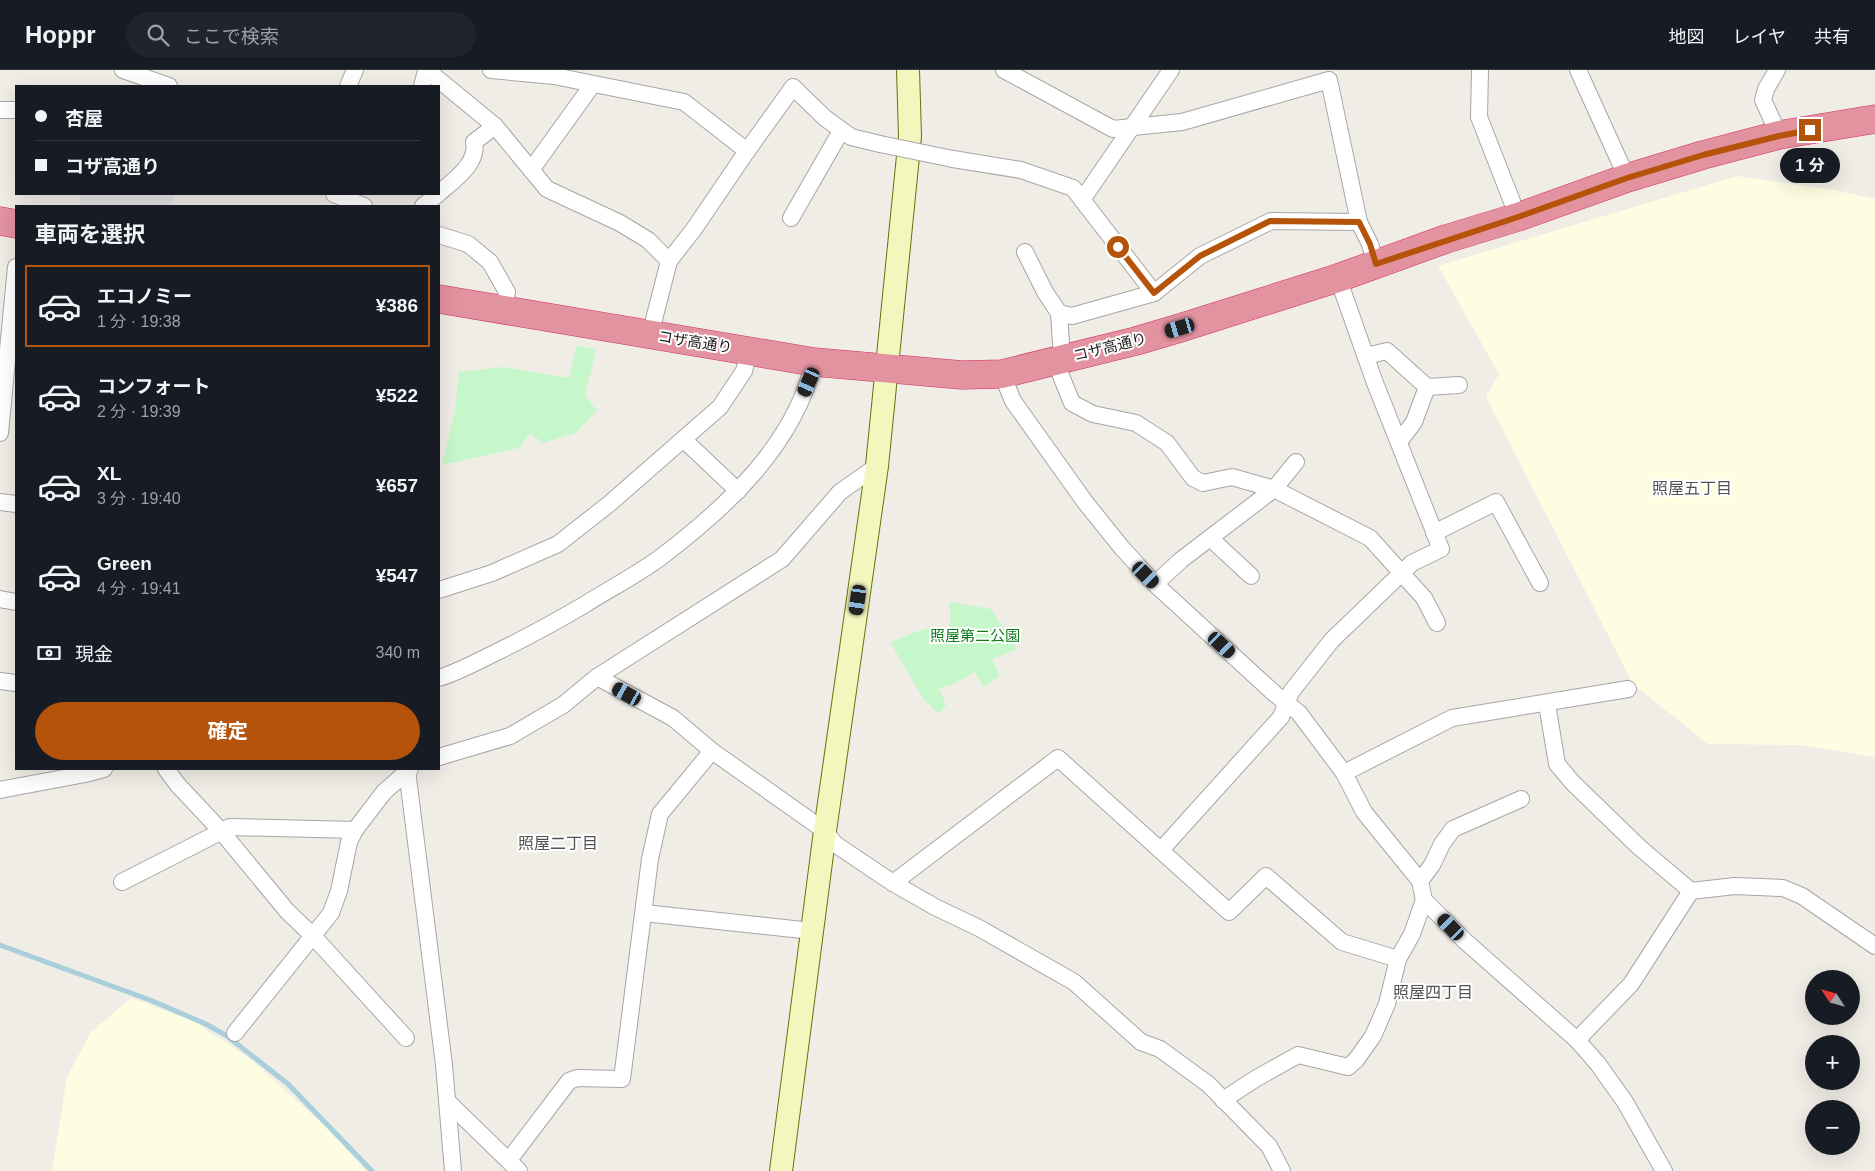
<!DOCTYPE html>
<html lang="ja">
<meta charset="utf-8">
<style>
:root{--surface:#171b24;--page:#20242c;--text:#f1f3f6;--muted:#9ea1a6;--line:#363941;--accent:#b45309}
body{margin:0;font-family:Arial,"Noto Sans JP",sans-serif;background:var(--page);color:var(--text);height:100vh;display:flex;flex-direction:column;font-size:19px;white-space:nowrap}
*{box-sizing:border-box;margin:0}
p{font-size:16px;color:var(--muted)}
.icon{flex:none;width:28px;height:28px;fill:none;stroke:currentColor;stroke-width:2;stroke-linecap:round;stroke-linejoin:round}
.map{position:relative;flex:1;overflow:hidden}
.side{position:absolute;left:15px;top:135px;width:425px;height:565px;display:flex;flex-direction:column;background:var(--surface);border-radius:0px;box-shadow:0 5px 20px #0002}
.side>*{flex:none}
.guide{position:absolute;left:15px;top:15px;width:425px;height:110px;border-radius:0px;box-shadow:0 5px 20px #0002;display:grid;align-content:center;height:110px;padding:0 20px;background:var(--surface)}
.needle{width:32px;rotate:306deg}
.buttons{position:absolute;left:1805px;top:900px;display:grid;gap:10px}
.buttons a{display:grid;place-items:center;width:55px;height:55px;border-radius:50%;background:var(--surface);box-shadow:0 5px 20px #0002;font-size:25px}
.end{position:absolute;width:22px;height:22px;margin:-11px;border:6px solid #b45309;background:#fff;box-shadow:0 0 0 2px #fff}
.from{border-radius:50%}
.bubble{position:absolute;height:35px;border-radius:18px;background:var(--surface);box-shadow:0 5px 20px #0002;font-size:16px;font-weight:700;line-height:35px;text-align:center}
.car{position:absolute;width:15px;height:30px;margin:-15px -8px;border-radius:6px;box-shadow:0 0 4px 1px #0007;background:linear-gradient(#222 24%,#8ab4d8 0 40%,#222 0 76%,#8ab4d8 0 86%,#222 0)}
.guide b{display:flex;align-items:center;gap:18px;height:48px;font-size:19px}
.guide b+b{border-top:1px solid var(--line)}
.guide i{width:12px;height:12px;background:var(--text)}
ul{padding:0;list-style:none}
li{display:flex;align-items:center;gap:15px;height:82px;margin:0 10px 8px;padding:0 10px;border:2px solid transparent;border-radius:0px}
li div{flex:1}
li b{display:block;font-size:19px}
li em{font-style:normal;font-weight:700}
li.selected{border-color:var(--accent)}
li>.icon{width:45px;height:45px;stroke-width:1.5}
h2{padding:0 20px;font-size:22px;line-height:60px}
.pay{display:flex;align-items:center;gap:12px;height:55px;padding:0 20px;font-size:19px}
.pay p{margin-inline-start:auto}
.primary-button{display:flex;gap:10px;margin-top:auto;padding:10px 20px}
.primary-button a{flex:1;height:58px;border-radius:30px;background:var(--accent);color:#fff;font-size:20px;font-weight:700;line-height:58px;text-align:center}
header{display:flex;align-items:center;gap:30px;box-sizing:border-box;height:70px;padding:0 25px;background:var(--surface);border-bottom:1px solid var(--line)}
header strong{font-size:24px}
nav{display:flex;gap:28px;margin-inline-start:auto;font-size:18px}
.search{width:350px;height:45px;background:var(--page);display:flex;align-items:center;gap:12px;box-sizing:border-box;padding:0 18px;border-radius:28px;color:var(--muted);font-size:19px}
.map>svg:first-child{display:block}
.education{fill:#fdfee1}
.park{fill:#c6f7ca}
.parking{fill:#e3e3e3}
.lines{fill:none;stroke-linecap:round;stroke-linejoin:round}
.stream{stroke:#a9cfdb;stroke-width:5}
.street-casing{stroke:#a6a6a6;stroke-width:18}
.secondary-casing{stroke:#66730a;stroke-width:24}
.highway-casing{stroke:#d32e64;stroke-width:29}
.street{stroke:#fff;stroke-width:16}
.secondary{stroke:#f3f7bd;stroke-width:22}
.highway{stroke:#e392a0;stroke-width:28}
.street-bridge-casing{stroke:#a6a6a6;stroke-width:18;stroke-linecap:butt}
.street-bridge{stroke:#fff;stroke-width:16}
.route{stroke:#b45309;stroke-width:6}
.labels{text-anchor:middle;stroke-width:4;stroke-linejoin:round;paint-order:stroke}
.street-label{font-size:15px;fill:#1f1f1f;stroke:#fff}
.park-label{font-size:15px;fill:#117a1b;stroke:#fff}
.neighbourhood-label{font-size:16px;fill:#525252;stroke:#fff}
</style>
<header>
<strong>Hoppr</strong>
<div class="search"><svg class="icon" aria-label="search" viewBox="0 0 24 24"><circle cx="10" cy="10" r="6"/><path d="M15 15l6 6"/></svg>ここで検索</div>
<nav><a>地図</a><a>レイヤ</a><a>共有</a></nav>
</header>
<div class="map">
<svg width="1875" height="1101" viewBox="0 0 1875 1101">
<rect width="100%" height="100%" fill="#f0ede6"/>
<g class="education">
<path d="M1737,106l97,14 41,9v558l-74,-12 -93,-1 -75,-60 -147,-287 13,-23 -61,-108z"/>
<path d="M131,928l62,23 57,38 75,67 41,45h-314l15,-94 24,-45z"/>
</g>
<g class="park">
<path d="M577,275l19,5 -11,45 12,16 -21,22 -33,10 -13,-10 -11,15 -77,17 13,-55 4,-38 44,-5 66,11z"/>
<path d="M949,532l42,7 26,40 -25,10 8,17 -17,11 -8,-15 -23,13 -13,3 7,17 -7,9 -16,-16 -33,-56 40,-15 9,9c15,-7 12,-20 10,-34z"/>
</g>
<path class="parking" d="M81,124h95l-5,12h-92z"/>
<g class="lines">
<path class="stream" d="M0,875l150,55 56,24 21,12 61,48 84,87"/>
<g class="street-casing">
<g id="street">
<path d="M123,0l46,16"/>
<path d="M491,0l63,6 130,26 63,49 46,-64 32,31 26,19 29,7"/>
<path d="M1004,0l109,59 69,-7 147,-42 30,142 11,22 6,20"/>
<path d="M1480,0l-1,47 39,100"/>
<path d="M1578,0l49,108"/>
<path d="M1777,0l-11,19 -3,11 16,35"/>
<path d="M433,5l62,51 52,63 73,34 28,17 21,21"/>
<path d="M348,16l7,-16"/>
<path d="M422,16l4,-15"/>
<path d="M0,40h16"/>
<path d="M953,89l68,11 52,18 81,105 -82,23 -13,-3"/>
<path d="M531,100l62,-86"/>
<path d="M439,123c14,-12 40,-30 35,-51l21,-16"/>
<path d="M334,124l30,12"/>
<path d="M1082,130l89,-130"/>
<path d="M423,136l15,-12"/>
<path d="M791,148l50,-87"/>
<path d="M439,165l29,9 22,18 17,30 -3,18"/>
<path d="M1025,182l20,40 14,21 3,46"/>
<path d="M1154,223l46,-37 71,-35 88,1"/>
<path d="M650,265l19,-74 25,-32 53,-78"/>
<path d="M1366,286l21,-5 40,36 -13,35 -15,20"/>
<path d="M1055,291l17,42 21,11 43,9 31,20 26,35 10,5 29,-6 42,12 96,49 54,60 13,25"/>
<path d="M1002,304l11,27 72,101 37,46 33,36 120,110 24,19 45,60 20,39 56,69 4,19 41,41 112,99 21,24 27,38 39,69"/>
<path d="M1427,317l32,-2"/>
<path d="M0,363l16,-166"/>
<path d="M684,370l54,51"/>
<path d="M0,432l16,2"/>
<path d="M1434,463l62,-31 44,81"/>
<path d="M1210,468l41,38"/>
<path d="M1155,514l26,-24 93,-71 22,-27"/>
<path d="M439,520l53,-17 66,-29 51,-40 111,-97 24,-36 5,-20"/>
<path d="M0,529l16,3"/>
<path d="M597,607l76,41 39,33 113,80 10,13 58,39 42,24 44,21 95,54 67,60 19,7 48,35 61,62 13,25"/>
<path d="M439,608c22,-7 41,-18 62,-28 28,-14 56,-29 83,-45 25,-16 53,-30 77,-48 66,-50 133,-112 153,-195"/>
<path d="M0,611l16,2"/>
<path d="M1547,634l10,60 15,18 67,65 52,44 44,-5 48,2 19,8 73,50"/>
<path d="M439,687l71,-21 53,-31 34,-28 185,-118 58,-67 37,-26"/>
<path d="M166,699l12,16 43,46 66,80 26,25 93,102"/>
<path d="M407,700l37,295 9,106"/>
<path d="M1344,703l108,-55 176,-29"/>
<path d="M0,720l85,-16 19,-5"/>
<path d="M1161,780l120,-133 10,-25 41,-52 80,-77 29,-14 -66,-166 -37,-105"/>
<path d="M1420,811l12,-16 10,-21 11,-15 68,-30"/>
<path d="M122,812l108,-55 125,3"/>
<path d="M893,813l165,-125 171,154 37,-36 76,66 56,17"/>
<path d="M644,843l168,18"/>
<path d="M235,963l96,-120 8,-22 10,-49 6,-12 29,-38 26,-23"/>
<path d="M1577,970l54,-56 60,-93"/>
<path d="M1223,1030l32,-21 43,-24 50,12 8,-7 17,-24 14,-32 11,-45 14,-25 12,-34"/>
<path d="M447,1031l72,70"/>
<path d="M509,1090l60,-79 8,-3 45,1 28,-220 10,-45 52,-63"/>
</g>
</g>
<g class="secondary-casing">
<path id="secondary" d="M781,1101l44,-340 52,-365 33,-330 -2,-66"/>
</g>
<g class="highway-casing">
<g id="highway">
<path d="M0,151l16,3"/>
<path d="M439,229l375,63 148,13 40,-1 134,-33 44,-13 158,-50 108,-39 72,-22 109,-39 76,-23 76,-20 96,-16"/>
</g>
</g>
<use href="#street" class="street"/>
<use href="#secondary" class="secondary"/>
<use href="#highway" class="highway"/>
<g class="street-bridge-casing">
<path id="street-bridge" d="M880,74l73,15"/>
</g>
<use href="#street-bridge" class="street-bridge"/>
</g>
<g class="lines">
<path class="route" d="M1118,177l36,46 46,-37 70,-35 89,1 11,22 6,20 142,-47 109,-39 76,-23 76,-19 31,-6"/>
</g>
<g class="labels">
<g class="street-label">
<text transform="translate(695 272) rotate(9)" y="5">コザ高通り</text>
<text transform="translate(1110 277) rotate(-14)" y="5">コザ高通り</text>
</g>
<g class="park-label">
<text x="975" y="571">照屋第二公園</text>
</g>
<g class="neighbourhood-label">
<text x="1692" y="424">照屋五丁目</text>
<text x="558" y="779">照屋二丁目</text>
<text x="1433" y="928">照屋四丁目</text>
</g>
</g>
</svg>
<div class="buttons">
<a><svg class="needle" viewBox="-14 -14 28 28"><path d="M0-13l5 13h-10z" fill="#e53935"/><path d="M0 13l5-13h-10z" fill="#9ea1a6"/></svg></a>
<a>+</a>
<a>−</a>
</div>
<i class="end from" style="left:1118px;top:177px"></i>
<i class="end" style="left:1810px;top:60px"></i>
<div class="bubble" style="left:1780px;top:78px;width:60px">1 分</div>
<i class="car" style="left:1180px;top:258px;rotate:254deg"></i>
<i class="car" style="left:809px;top:312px;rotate:204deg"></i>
<i class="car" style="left:1146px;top:505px;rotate:135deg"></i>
<i class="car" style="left:858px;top:530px;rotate:188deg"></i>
<i class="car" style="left:1222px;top:575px;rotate:133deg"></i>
<i class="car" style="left:627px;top:624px;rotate:299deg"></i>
<i class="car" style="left:1451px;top:857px;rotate:316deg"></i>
<div class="guide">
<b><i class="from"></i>杏屋</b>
<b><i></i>コザ高通り</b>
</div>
<section class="side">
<h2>車両を選択</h2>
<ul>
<li class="selected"><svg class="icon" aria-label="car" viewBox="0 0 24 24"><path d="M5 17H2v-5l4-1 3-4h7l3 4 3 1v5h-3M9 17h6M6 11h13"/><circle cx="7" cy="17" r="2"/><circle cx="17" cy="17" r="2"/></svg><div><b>エコノミー</b><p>1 分 · 19:38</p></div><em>¥386</em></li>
<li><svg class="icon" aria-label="car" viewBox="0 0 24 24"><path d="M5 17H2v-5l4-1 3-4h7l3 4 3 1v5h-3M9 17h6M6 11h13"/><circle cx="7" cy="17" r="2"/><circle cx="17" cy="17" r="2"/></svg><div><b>コンフォート</b><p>2 分 · 19:39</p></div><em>¥522</em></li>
<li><svg class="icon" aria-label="car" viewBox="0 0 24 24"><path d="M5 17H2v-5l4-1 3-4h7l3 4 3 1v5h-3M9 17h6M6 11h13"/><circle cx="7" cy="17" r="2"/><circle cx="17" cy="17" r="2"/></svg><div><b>XL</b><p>3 分 · 19:40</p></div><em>¥657</em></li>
<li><svg class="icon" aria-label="car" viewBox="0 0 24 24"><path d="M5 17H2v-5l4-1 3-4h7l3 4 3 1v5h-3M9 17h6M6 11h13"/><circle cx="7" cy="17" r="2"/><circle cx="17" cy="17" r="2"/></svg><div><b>Green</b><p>4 分 · 19:41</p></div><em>¥547</em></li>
</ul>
<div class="pay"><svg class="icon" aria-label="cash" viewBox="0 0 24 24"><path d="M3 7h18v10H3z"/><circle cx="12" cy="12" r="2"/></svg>現金<p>340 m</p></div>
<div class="primary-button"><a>確定</a></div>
</section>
</div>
